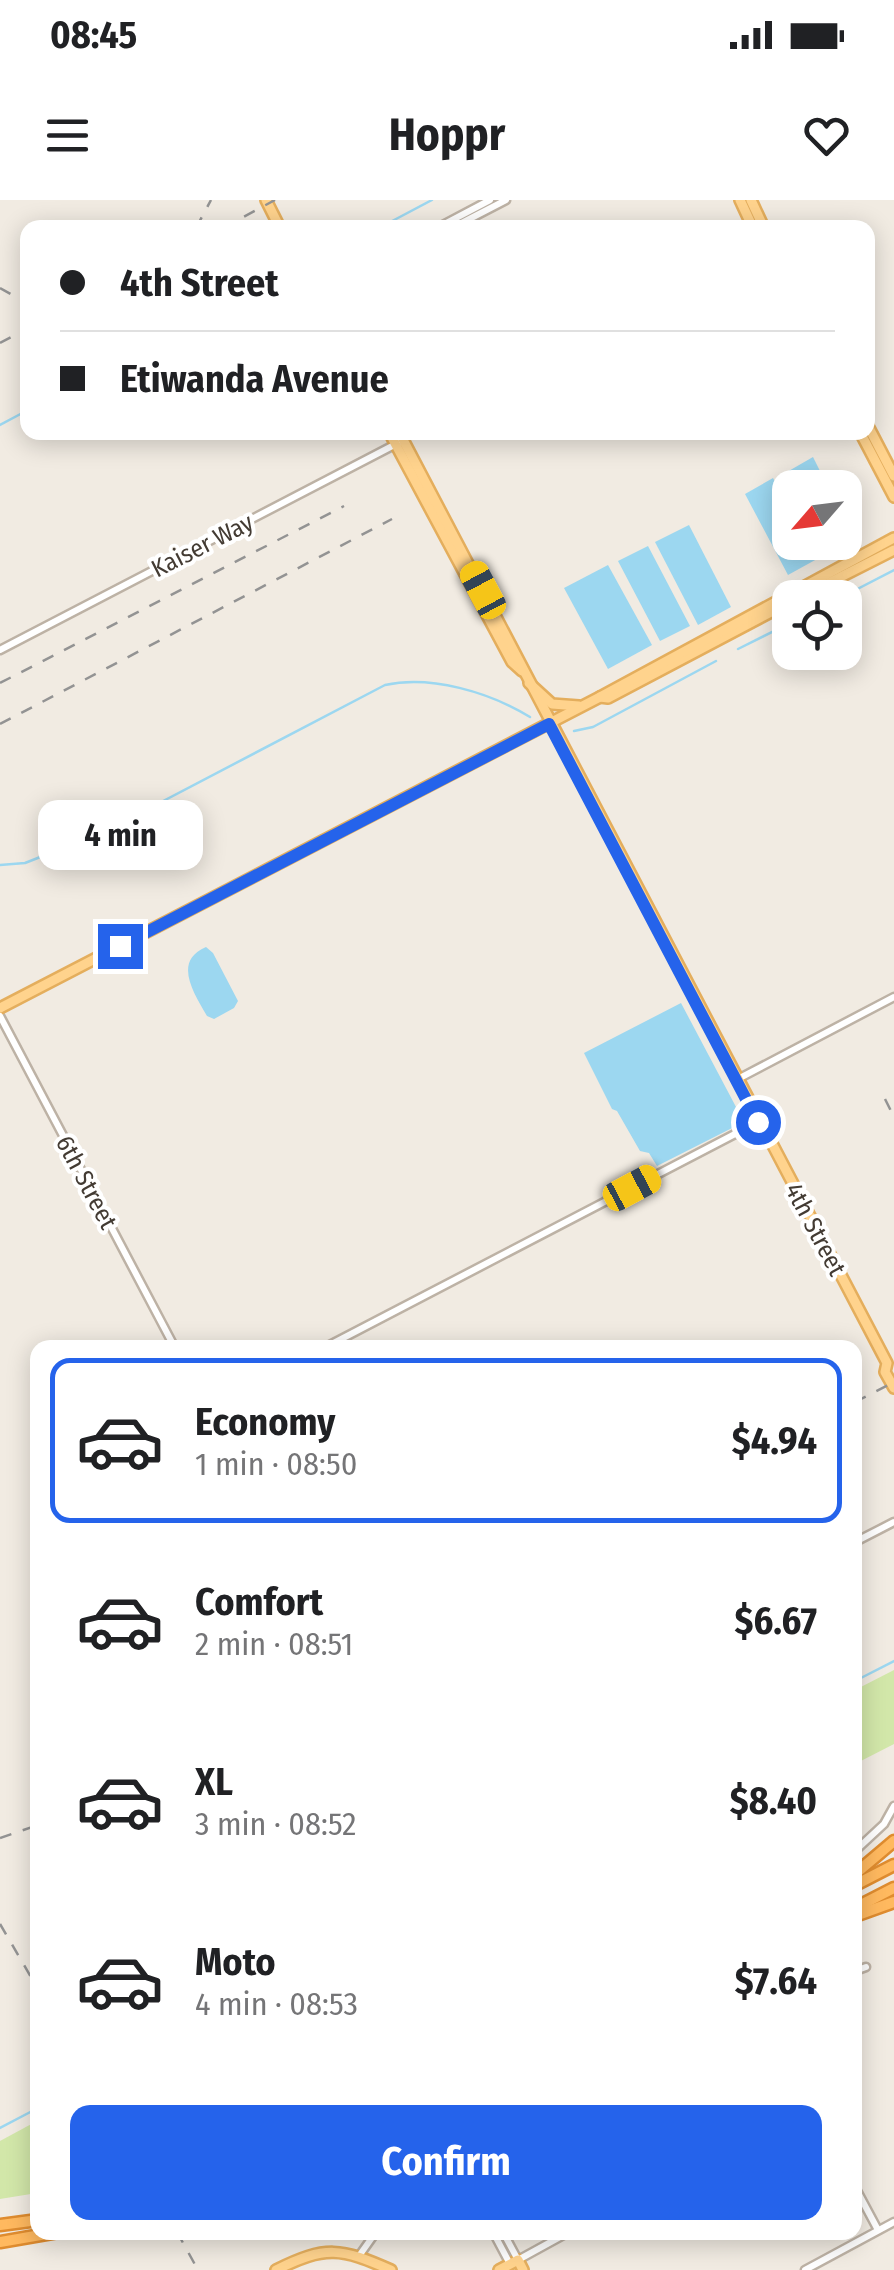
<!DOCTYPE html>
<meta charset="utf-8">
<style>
:root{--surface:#fff;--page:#f6f6f6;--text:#202124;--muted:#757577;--line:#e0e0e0;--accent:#2563eb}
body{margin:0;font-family:"Fira Sans Condensed",sans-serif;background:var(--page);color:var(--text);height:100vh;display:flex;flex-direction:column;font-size:38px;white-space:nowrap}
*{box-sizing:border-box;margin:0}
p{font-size:32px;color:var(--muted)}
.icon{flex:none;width:55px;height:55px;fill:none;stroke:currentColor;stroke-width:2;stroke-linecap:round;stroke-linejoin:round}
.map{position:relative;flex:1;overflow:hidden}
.panel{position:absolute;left:30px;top:1140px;width:832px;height:900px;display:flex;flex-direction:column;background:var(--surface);border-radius:20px;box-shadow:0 5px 25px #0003}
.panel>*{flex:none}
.guide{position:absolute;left:20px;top:20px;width:855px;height:220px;border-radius:20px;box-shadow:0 5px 25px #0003;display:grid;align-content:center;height:220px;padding:0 40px;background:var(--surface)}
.needle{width:65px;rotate:242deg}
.fabs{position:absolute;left:772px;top:270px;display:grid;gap:20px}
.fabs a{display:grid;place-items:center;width:90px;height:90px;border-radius:20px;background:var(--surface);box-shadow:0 5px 25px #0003;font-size:50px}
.end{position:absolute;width:45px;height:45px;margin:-22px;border:12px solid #2563eb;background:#fff;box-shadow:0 0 0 5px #fff}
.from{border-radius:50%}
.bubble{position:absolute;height:70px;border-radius:20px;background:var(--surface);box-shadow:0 5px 25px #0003;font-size:32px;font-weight:700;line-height:70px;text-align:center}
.car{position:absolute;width:30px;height:60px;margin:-30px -15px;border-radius:12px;box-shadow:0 0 8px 2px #0007;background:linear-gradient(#f5c518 24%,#345 0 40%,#f5c518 0 76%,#345 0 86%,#f5c518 0)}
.guide b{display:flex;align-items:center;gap:35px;height:95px;font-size:38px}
.guide b+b{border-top:2px solid var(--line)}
.guide i{width:25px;height:25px;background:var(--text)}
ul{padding:18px 0 0;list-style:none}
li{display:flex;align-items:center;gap:30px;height:165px;margin:0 20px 15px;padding:0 20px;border:5px solid transparent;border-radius:20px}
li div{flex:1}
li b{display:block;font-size:38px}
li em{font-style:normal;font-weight:700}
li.current{border-color:var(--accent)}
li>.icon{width:90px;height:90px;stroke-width:1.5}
.cta{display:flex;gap:20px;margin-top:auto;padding:20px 40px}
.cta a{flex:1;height:115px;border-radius:20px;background:var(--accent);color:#fff;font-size:40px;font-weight:700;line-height:115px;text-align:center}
.status{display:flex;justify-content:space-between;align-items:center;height:70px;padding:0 50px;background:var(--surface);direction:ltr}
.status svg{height:28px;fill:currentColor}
header{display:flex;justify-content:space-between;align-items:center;height:130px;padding:0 40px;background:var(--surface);font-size:45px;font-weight:700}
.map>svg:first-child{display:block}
.green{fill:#d2e7a9}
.water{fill:#9cd7f0}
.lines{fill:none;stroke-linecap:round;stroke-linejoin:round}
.stream{stroke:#9cd7f0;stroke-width:2.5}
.minor-casing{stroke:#bdb2a5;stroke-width:11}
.major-casing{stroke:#e4ae5d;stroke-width:14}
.highway-casing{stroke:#df8c2f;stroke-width:15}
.minor{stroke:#fff;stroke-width:6}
.major{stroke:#ffd38d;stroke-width:9}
.highway{stroke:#ffb95f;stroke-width:10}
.rail{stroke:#939393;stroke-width:2.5;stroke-dasharray:12 12;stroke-linecap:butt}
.route{stroke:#2563eb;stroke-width:12}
.labels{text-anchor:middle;stroke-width:8;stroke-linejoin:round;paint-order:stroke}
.street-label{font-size:25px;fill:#433b33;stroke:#fff}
</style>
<div class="status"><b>08:45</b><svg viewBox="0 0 49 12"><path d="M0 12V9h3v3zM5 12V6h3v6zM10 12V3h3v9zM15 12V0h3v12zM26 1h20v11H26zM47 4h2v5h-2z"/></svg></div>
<header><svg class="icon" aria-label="menu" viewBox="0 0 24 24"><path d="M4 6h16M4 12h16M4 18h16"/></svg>Hoppr<svg class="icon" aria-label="heart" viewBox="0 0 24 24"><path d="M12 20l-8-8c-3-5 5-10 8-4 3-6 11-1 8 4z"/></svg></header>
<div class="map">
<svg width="894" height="2070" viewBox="0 0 894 2070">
<rect width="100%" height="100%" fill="#f1ebe2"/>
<g class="green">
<path d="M894,1470v74l-39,20v-74z"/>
<path d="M37,1921v72l-37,6v-58z"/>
</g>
<g class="water">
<path d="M813,257l15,30 -38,1v8l-10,-20z"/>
<path d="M773,278l17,32v32l18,1 9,16 -29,16 -43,-81z"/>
<path d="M845,320l10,20 -33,18 -8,-15 31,-1z"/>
<path d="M689,325l42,82 -33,18 -43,-83z"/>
<path d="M648,346l42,80 -30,15 -42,-80z"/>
<path d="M608,365l44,80 -44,24 -44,-81z"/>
<path d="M206,747l7,6 25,48 -4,7 -20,11 -7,-3c-14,-24 -34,-55 -1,-69z"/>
<path d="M681,803l63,119 -87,44 -8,-13 -9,-2 -23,-40 -5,-2 -28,-56z"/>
</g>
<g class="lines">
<g class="stream">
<path d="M379,28l53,-28"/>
<path d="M0,225l28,-15"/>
<path d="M840,398l54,-28"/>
<path d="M738,449l52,-26"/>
<path d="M574,531l19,-4 123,-66"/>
<path d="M0,665l25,-2 79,-31 281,-147c46,-10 104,7 145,32"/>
<path d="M855,1481l39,-20"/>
<path d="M0,1928l38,-20"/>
</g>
<g class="minor-casing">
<g id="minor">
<path d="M437,28l53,-28"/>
<path d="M452,28l54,-28"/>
<path d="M0,450l398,-207"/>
<path d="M0,816l175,332"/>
<path d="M736,880l158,-83"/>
<path d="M324,1148l434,-226"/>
<path d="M855,1342l39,-20"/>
<path d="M855,1651l29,-27 10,-18"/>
<path d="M855,1771l11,-4"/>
<path d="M855,1987l23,43"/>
<path d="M493,2032l17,32"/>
<path d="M503,2032l15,28 51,-28"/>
<path d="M359,2056l17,-24"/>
<path d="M805,2070l89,-48"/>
</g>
</g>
<g class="major-casing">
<g id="major">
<path d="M266,0l14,28"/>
<path d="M740,0l13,28"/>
<path d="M751,0l13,28"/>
<path d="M868,226l26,50"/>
<path d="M389,232l123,230 10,9"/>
<path d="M399,232l488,931 -2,9 9,16"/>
<path d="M860,232l34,65"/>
<path d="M799,398l95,-48"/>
<path d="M529,483l23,21 27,2"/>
<path d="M600,497l8,1 182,-96"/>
<path d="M0,808l600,-311 294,-159"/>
<path d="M276,2070c50,-25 65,-22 115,0"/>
<path d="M499,2070l19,-10 5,10"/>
</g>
</g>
<g class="highway-casing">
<g id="highway">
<path d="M855,1674l39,-33"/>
<path d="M855,1685l39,-20"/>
<path d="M855,1708l39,-20"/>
<path d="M855,1716l39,-14"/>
<path d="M0,2025l38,-5"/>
<path d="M0,2042l58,-10"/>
</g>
</g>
<use href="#minor" class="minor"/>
<use href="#major" class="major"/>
<use href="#highway" class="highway"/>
<g class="rail">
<path d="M196,28l15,-28"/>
<path d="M223,28l52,-28"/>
<path d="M0,88l28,16"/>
<path d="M0,143l28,-15"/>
<path d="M0,483l344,-177"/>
<path d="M0,524l392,-205"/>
<path d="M885,899l9,18"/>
<path d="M855,1202l39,-20"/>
<path d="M0,1638l38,-13"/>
<path d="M0,1724l38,65"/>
<path d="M177,2032l21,38"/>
</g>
</g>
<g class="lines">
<path class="route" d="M120,746l429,-222 209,398"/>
</g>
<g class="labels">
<g class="street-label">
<text transform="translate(202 345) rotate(-27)" y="9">Kaiser Way</text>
<text transform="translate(87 982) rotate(62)" y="9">6th Street</text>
<text transform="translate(816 1029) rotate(62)" y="9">4th Street</text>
</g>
</g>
</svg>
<div class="fabs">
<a><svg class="needle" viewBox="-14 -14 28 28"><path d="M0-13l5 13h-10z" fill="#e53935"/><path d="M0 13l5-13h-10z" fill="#757577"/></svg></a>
<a><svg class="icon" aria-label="locate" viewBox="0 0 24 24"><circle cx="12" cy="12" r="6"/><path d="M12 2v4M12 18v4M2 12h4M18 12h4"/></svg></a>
</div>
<i class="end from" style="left:758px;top:922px"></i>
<i class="end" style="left:120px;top:746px"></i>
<div class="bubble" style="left:38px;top:600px;width:165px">4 min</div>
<i class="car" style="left:483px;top:390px;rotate:332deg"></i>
<i class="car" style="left:632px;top:988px;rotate:62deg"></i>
<div class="guide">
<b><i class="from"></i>4th Street</b>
<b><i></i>Etiwanda Avenue</b>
</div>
<section class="panel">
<ul>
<li class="current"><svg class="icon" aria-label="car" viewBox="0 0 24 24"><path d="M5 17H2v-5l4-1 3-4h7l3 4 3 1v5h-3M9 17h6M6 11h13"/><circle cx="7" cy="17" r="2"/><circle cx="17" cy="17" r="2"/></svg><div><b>Economy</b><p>1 min · 08:50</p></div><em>$4.94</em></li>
<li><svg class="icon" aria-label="car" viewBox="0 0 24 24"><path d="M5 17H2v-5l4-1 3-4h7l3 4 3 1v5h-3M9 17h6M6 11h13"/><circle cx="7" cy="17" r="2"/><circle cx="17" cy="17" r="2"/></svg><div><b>Comfort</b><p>2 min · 08:51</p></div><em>$6.67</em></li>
<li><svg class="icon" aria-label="car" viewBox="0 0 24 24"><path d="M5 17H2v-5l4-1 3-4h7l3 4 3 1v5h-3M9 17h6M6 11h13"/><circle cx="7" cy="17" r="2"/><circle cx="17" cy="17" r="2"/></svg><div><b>XL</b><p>3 min · 08:52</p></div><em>$8.40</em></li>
<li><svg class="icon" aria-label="car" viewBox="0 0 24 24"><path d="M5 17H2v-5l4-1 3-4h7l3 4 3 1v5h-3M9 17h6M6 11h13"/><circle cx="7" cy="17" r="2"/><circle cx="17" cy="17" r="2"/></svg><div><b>Moto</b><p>4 min · 08:53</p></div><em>$7.64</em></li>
</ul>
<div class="cta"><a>Confirm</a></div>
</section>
</div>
